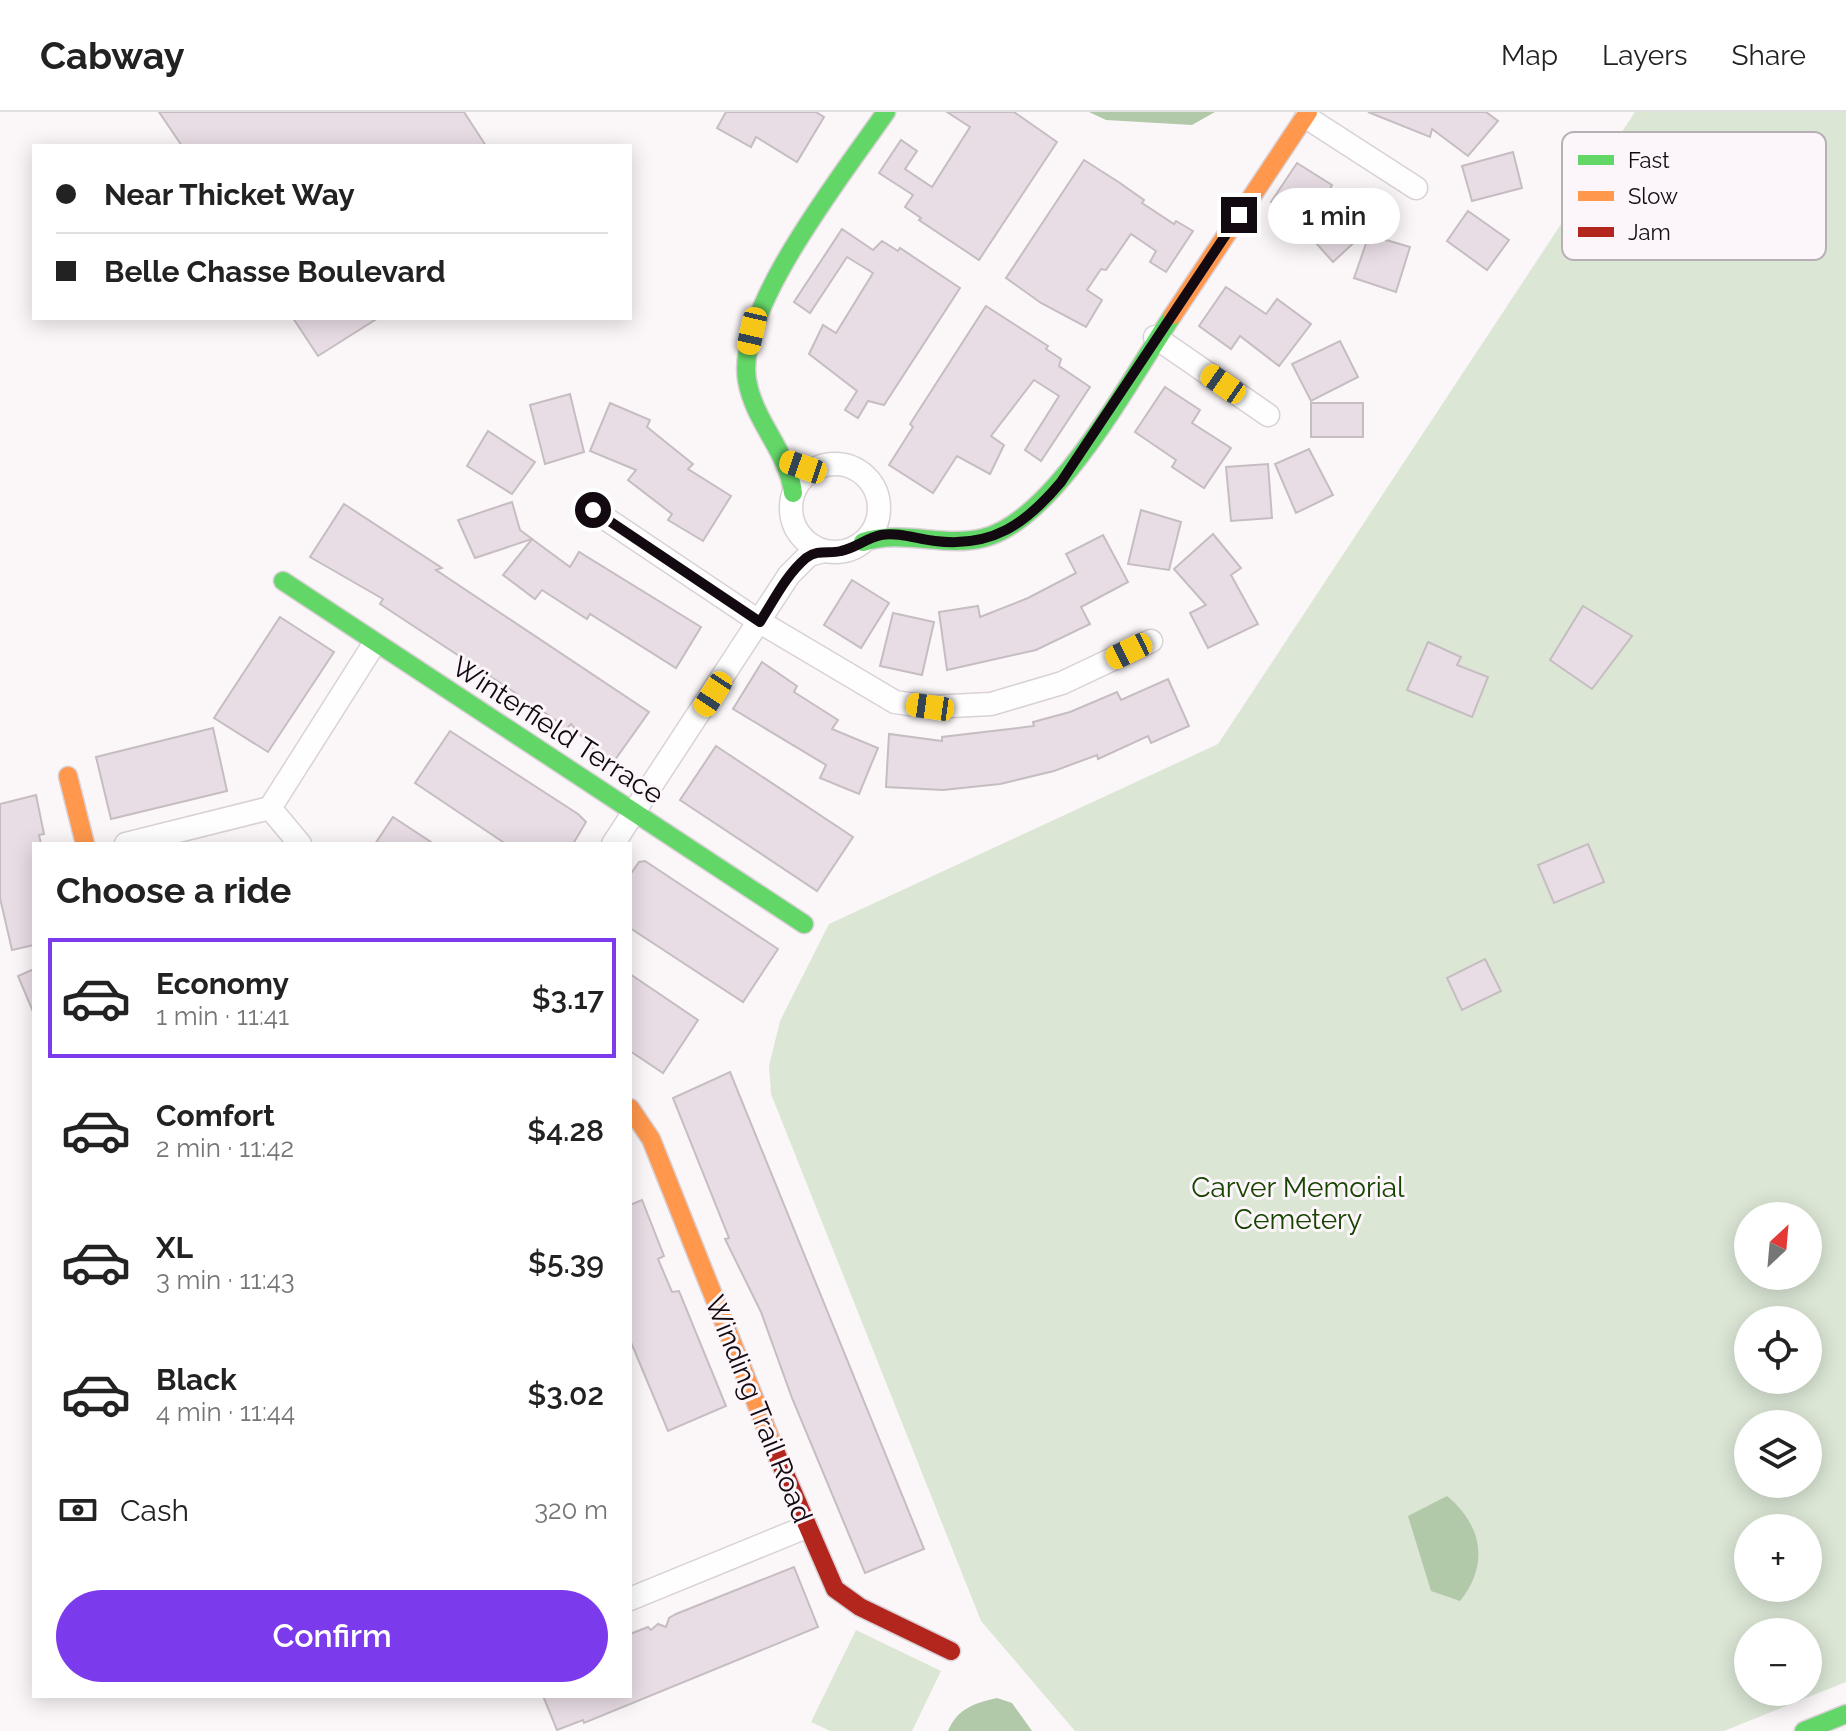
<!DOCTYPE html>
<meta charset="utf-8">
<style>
:root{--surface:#fff;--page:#f6f6f6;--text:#222;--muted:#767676;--line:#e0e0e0;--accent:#7c3aed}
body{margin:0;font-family:Raleway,sans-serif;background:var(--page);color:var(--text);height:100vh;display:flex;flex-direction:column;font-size:30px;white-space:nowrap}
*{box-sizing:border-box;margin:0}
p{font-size:26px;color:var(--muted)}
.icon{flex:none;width:44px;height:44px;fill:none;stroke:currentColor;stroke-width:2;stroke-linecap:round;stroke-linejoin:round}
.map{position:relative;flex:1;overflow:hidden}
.details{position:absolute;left:32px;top:730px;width:600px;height:856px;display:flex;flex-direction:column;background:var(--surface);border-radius:0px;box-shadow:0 4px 20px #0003}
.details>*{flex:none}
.top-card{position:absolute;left:32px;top:32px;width:600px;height:176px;border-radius:0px;box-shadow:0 4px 20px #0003;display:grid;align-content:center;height:176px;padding:0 24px;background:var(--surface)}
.needle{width:52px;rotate:26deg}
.buttons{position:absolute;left:1734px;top:1090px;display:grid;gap:16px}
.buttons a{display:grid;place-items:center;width:88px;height:88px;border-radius:50%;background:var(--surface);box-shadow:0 4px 20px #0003;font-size:40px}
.end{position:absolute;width:36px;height:36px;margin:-18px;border:10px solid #130910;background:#fff;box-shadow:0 0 0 4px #fff}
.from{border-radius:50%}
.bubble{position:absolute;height:56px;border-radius:28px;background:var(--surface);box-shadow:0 4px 20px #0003;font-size:26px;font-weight:600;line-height:56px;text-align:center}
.car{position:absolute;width:24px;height:48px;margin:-24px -12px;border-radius:10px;box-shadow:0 0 6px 2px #0007;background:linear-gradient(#f5c518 24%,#345 0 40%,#f5c518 0 76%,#345 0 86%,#f5c518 0)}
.top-card b{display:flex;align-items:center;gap:28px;height:76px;font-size:30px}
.top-card b+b{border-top:2px solid var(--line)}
.top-card i{width:20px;height:20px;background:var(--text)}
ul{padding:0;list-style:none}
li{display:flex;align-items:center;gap:24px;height:120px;margin:0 16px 12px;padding:0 8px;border:4px solid transparent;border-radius:0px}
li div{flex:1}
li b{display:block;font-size:30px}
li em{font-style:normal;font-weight:600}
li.on{border-color:var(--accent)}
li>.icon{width:72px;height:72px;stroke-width:1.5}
h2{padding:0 24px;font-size:36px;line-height:96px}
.pay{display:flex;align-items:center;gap:20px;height:88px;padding:0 24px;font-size:30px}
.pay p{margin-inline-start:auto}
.button{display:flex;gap:16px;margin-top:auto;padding:16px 24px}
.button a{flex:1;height:92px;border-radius:48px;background:var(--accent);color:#fff;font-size:32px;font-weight:600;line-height:92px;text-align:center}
header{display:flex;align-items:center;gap:48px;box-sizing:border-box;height:112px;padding:0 40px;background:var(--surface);border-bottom:2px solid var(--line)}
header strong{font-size:38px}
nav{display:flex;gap:44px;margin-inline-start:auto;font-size:28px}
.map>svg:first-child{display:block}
.green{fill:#dbe6d5;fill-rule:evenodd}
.water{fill:#b2c9a9}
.building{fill:#e9dde5;stroke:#c5bdc1;stroke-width:2}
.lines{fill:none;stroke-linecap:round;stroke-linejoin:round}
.street-casing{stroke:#d9d1d6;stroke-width:25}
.fast-casing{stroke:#d9d1d6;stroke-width:21}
.slow-casing{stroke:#d9d1d6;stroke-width:21}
.jam-casing{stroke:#d9d1d6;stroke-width:21}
.street{stroke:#fefefe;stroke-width:22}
.fast{stroke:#63d668;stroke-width:18}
.slow{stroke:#ff974d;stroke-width:18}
.jam{stroke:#b3261e;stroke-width:18}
.route{stroke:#130910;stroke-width:10}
.labels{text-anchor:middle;stroke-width:6;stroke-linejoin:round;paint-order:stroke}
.street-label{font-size:28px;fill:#130910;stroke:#fcf6fa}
.park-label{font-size:28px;fill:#174400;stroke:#fcf6fa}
.key{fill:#fcf6fa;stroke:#b6afb4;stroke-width:2}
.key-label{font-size:22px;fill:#130910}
</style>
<header>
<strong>Cabway</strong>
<nav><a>Map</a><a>Layers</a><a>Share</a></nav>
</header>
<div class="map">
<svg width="1846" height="1619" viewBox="0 0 1846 1619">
<rect width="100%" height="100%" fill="#fbf7f9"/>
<g class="green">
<path d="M1635,0h211v1570l-122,49h-649l-94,-110 -210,-527 -2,-28 11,-45 49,-97 389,-180zM1748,1104h60v60h-60zM1748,1208h60v60h-60zM1748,1312h60v60h-60zM1748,1416h60v60h-60zM1748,1520h60v60h-60z"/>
<path d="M856,1518l85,41 -29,60h-82l-19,-9z"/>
</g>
<g class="water">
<path d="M1089,0h126l-23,13 -86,-5z"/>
<path d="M1447,1384c36,30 42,69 13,105l-29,-10 -23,-75z"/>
<path d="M997,1586l15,5 20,28h-84c9,-22 26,-28 49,-33z"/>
</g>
<g class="building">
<path d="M159,0h305l22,34h-304z"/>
<path d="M726,0h90l8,5 -27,45 -41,-25 -5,10 -34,-19z"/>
<path d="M947,0h67l43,30 -78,118 -60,-40 2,-2 -16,-11 8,-12 -34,-22 22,-33 16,11 -12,18 27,18 38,-60z"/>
<path d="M1368,0h118l12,9 -30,35 -36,-27 -2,8z"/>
<path d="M1513,40l9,36 -50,13 -10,-35z"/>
<path d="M1084,48l36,23 24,17 -2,3 32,21 2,-3 17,10 -27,41 -16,-10 6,-11 -25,-17 -25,36 -5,-1 -14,21 15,10 -16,27 -45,-24 -35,-25z"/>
<path d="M1297,51l35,22 -2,4 42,37 -39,36 -26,-29 6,-6 -42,-25z"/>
<path d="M1468,99l41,29 -22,30 -40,-29z"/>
<path d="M842,117l31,21 9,-9 16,10 2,-3 60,40 -76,117 -16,-4 -10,17 -13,-8 12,-19 -48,-37 14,-29 13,8 37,-60 -26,-16 -37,56 -16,-11z"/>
<path d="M1369,123l41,12 -14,45 -42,-14z"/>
<path d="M1226,175l40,27 11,-15 34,25 -32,42 -39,-30 -9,13 -32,-23z"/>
<path d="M986,194l62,40 -2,3 15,10 -2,7 31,21 -49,74 -16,-11 34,-54 -25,-16 -43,56 13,9 -14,29 -33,-18 -24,37 -44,-28 24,-38 -3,-3z"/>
<path d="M293,206h85l-60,38z"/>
<path d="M1340,229l18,36 -47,24 -19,-37z"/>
<path d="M1165,275l35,23 -8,13 39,25 -27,40 -32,-21 4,-7 -41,-28z"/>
<path d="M570,282l14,58 -39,12 -15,-59z"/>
<path d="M610,291l40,17 -3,7 46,37 -5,5 43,27 -28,45 -35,-21 4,-6 -44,-34 8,-10 -46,-19z"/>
<rect x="1311" y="291" width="52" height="34"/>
<path d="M488,319l47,31 -23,32 -45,-28z"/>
<path d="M1309,337l24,46 -37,18 -21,-49z"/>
<path d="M1268,352l4,54 -41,3 -5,-54z"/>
<path d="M512,390l8,28 12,9 -57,19 -17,-38z"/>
<path d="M344,392l98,64 -6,2 213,142 -37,52 -16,-11 -25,-29 -14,15 -6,-4 6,-14 -22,-15 -3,5 -18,-12 3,-5 -137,-90 3,-5 -73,-42z"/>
<path d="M1141,398l40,12 -12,48 -41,-6z"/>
<path d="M1213,422l28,34 -10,7 27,49 -50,24 -18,-35 16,-8 -32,-36z"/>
<path d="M1103,423l25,47 -47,25 9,17 -54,26 -89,20 -8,-58 39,-6 2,11 48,-19 48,-25 -10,-19z"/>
<path d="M532,427l38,28 9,-15 122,75 -25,41 -86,-54 -3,5 -45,-29 -7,9 -32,-24z"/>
<path d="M852,468l37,23 -28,45 -37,-23z"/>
<path d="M1583,494l49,30 -40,53 -42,-29z"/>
<path d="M893,501l41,9 -12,53 -42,-9z"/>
<path d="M280,505l54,35 -66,100 -54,-34z"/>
<path d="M1428,530l33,15 -4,8 31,12 -16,40 -65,-27z"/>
<path d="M762,550l35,24 -3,6 44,28 -6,9 46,19 -19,46 -39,-16 6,-13 -93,-56z"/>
<path d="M1168,567l21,47 -38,17 -3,-7 -50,23 -1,-4 -43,16 -54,13 -57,6 -57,-3 3,-53 53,7v-4l92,-11 -1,-4 37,-10 47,-20 4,8z"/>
<path d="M213,616l14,63 -116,28 -15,-62z"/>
<path d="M450,619l128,83 8,8 -13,22h-67l-91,-61z"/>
<path d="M716,634l137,91 -36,54 -137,-91z"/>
<path d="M36,683l8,39 -5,1 2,9h-7v101l-22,5 -12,-52v-94z"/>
<path d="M393,705l41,27h-59z"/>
<path d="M1588,732l16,38 -50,21 -16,-38z"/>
<path d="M645,749l133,88 -35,53 -113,-74v-53l9,-13z"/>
<path d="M1485,847l16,32 -39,19 -15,-32z"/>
<path d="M34,857v45l-16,-38z"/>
<path d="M630,862l68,46 -35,53 -33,-22z"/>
<path d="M730,960l194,477 -59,24 -73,-175 -31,-86 -36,-73 4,-1 -56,-140z"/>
<path d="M642,1088l22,56 -6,3 14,33 7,-1 47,115 -58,25 -38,-91v-135z"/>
<path d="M794,1455l24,60 -234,96 -1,-3 -26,10 -14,-34h87v-62l18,-7 3,3 7,-6 8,3 3,-9 7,-4z"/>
</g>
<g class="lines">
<g class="street-casing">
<g id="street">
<path d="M1306,5l110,71"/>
<path d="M1155,225l113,78"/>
<circle cx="835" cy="396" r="44"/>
<path d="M593,398l167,112 135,80 35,5 61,-3 71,-21 89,-42"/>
<path d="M270,696l30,36"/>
<path d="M126,732l144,-36 104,-164"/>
<path d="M613,732l176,-269 20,-20 15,-4"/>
<path d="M630,1487l176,-72"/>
</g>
</g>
<g class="fast-casing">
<g id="fast">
<path d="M793,381c-5,-42 -39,-71 -46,-113 -12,-70 99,-210 139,-268"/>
<path d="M863,430c40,-13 80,6 120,-4 72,-17 149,-162 190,-223"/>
<path d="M283,469l521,343"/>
<path d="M1804,1619l42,-17"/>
</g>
</g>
<g class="slow-casing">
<g id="slow">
<path d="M1173,203l135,-203"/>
<path d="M68,664l17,68"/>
<path d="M630,996l21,31 125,314"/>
</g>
</g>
<g class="jam-casing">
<path id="jam" d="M776,1341l59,136 25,18 91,44"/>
</g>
<use href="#street" class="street"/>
<use href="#fast" class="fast"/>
<use href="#slow" class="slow"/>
<use href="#jam" class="jam"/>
</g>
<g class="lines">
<path class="route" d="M593,398l167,112c14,-22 26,-47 46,-64 12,-9 23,-4 35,-7 15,-3 25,-13 40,-16 18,-3 36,4 54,6 57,7 91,-17 126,-59l178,-267"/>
</g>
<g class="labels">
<g class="street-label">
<text transform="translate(558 618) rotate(33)" y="10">Winterfield Terrace</text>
<text transform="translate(759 1297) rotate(68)" y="10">Winding Trail Road</text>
</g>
<g class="park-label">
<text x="1298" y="1085">Carver Memorial<tspan x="1298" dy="32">Cemetery</tspan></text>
</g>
</g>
<rect x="1562" y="20" width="264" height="128" rx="12" class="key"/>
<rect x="1578" y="43" width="36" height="10" fill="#63d668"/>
<rect x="1578" y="79" width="36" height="10" fill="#ff974d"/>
<rect x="1578" y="115" width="36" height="10" fill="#b3261e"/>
<g class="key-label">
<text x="1628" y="56">Fast</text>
<text x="1628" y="92">Slow</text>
<text x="1628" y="128">Jam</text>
</g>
</svg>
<div class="buttons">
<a><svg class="needle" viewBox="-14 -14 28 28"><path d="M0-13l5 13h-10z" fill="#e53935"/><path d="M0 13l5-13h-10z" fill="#767676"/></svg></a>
<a><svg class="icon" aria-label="locate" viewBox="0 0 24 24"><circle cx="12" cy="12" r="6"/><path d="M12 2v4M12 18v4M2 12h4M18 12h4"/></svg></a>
<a><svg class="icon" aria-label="layers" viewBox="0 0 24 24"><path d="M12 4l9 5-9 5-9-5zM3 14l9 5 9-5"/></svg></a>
<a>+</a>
<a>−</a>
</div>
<i class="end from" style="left:593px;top:398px"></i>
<i class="end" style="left:1239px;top:103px"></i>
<div class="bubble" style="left:1268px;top:76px;width:132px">1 min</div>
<i class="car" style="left:752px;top:219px;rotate:193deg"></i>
<i class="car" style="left:1223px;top:272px;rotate:305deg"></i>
<i class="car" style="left:803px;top:355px;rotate:289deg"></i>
<i class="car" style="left:1129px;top:539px;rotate:244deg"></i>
<i class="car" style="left:713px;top:582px;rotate:213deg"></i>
<i class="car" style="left:930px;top:595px;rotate:278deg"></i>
<div class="top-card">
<b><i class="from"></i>Near Thicket Way</b>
<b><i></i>Belle Chasse Boulevard</b>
</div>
<section class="details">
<h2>Choose a ride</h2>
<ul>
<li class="on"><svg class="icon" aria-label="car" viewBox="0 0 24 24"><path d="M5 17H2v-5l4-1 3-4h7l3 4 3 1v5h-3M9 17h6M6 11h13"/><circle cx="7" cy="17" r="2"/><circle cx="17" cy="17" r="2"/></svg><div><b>Economy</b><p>1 min · 11:41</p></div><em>$3.17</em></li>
<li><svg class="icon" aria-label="car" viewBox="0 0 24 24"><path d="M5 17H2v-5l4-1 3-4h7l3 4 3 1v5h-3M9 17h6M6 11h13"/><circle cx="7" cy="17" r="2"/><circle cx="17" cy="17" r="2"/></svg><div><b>Comfort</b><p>2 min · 11:42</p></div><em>$4.28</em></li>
<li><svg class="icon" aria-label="car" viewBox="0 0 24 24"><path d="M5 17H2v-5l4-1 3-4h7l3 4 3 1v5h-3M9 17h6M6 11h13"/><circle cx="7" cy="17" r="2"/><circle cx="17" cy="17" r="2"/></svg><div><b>XL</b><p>3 min · 11:43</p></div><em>$5.39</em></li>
<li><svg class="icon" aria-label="car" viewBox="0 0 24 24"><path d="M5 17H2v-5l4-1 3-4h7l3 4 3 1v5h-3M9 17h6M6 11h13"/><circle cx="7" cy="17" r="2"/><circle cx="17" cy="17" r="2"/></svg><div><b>Black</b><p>4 min · 11:44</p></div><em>$3.02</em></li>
</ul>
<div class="pay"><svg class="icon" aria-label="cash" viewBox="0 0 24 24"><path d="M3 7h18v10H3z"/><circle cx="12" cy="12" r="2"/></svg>Cash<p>320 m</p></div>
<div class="button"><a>Confirm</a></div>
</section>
</div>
